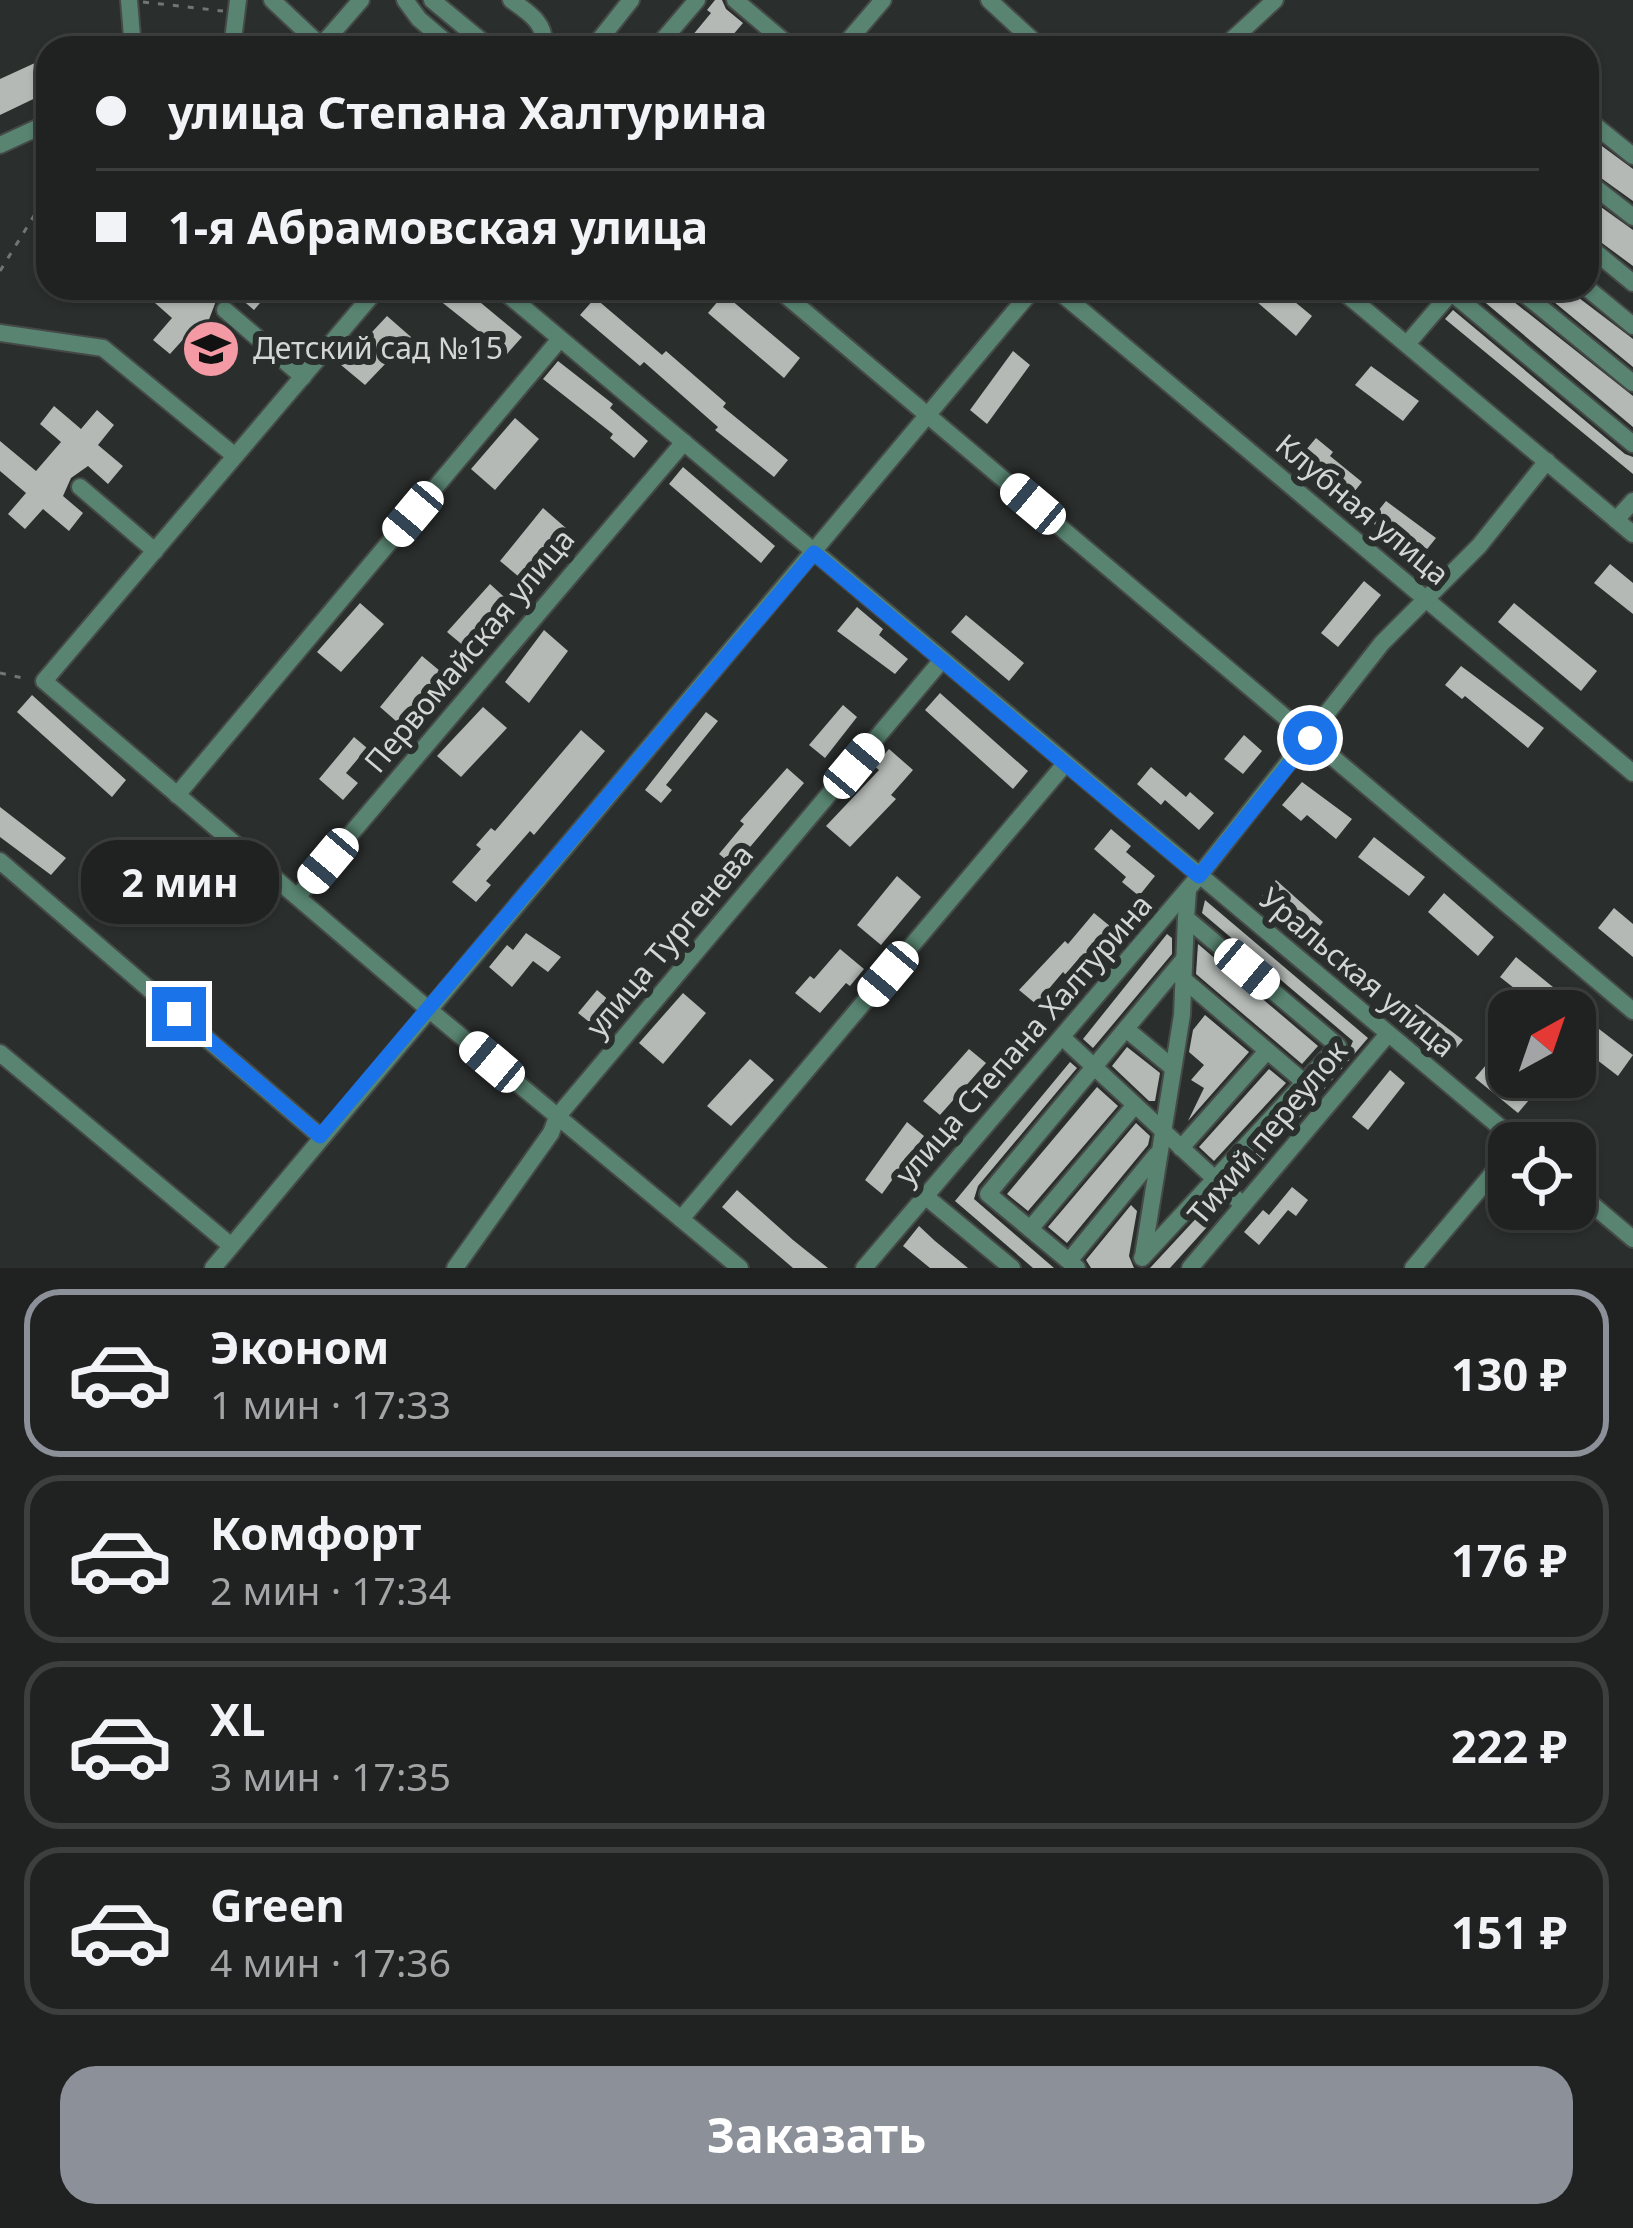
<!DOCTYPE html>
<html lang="ru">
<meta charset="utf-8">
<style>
:root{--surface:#202221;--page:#282a2a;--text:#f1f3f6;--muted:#a2a4a5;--line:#3d3f3f;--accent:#8c9099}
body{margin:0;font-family:"Noto Sans",sans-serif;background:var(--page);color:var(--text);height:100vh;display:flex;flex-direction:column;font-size:45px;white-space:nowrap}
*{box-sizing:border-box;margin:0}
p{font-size:39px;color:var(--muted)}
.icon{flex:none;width:66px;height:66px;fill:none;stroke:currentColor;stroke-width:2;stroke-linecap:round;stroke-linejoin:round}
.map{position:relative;height:1268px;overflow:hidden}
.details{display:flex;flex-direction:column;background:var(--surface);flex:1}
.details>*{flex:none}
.guide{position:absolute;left:36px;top:36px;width:1563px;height:264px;border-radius:36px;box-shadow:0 3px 9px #0004,0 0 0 3px var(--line);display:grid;align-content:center;height:264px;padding:0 60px;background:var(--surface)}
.needle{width:78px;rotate:40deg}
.buttons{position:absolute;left:1488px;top:990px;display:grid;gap:24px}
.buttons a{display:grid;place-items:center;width:108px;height:108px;border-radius:24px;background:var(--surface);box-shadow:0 3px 9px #0004,0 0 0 3px var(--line);font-size:60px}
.end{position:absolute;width:54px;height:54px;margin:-27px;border:15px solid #1a73e8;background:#fff;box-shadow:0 0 0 6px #fff}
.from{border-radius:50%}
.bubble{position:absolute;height:84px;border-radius:36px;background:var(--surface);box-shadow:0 3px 9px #0004,0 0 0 3px var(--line);font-size:39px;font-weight:700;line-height:84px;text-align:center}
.car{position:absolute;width:36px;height:72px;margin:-36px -18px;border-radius:15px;box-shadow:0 0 9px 3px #0007;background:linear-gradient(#fff 24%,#345 0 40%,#fff 0 76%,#345 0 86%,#fff 0)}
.guide b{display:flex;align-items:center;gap:42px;height:114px;font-size:45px}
.guide b+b{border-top:3px solid var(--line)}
.guide i{width:30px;height:30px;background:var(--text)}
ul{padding:21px 0 0;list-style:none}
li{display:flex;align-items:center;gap:36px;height:168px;margin:0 24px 18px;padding:0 36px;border:6px solid var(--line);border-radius:36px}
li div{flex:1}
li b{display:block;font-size:45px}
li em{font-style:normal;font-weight:700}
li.active{border-color:var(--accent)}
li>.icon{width:108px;height:108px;stroke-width:1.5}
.cta{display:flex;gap:24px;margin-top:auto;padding:24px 60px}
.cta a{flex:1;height:138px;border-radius:36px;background:var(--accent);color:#fff;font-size:48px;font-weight:700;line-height:138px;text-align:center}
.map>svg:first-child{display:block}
.building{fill:#b4b9b6}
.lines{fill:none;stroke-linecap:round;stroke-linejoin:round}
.minor-casing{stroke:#454947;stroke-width:20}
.path{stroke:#717573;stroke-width:3;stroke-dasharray:6 9;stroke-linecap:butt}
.minor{stroke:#588471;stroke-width:16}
.route{stroke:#1a73e8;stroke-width:15}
.labels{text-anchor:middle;stroke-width:12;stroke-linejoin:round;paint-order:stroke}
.poi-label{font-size:30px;fill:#d3d6d4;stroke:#2a2e2c;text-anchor:start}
.street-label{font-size:30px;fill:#d3d6d4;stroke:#2a2e2c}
</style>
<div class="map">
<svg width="1633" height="1268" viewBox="0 0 1633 1268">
<rect width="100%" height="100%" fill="#2a2e2c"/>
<g class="building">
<path d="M715,0h7l4,9 17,14 -11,13 15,12h-65l29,-35 -4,-3z"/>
<path d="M48,57v35l-48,23v-36z"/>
<path d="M1587,135l46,34v32l-46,-33z"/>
<path d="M1587,197l46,33v36l-46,-34z"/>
<path d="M152,288h20l10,8 7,-8h84l-19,22 -21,-18 -17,9 -8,21 21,17 -15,17 -26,-22 -18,20 -17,-14 19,-22 -26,-23z"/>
<path d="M424,288h39l59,49 -15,17z"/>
<path d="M1241,288h37l34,28 -16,20z"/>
<path d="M1468,288h36l5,10 124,98v31z"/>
<path d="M1537,288h37l5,10 54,41v28z"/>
<path d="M724,294l76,64 -16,20 -76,-65z"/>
<path d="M595,298l67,57 4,-4 60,52 -3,4 65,53 -14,17 -59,-47 3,-3 -74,-65 -4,4 -60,-51z"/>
<path d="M1453,310l172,144 8,3v17l-188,-155z"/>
<path d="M387,316l24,21 -46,48 -24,-20z"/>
<path d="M1013,351l17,14 -43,59 -17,-14z"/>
<path d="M558,361l55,43 -3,4 38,33 -14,17 -24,-20 3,-4 -70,-55z"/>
<path d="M1371,366l48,35 -16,20 -48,-36z"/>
<path d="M54,406l27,23 16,-19 17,15 -16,20 25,21 -15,18 -20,-18 -17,12 -8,18 20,17 -14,18 -26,-22 -18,20 -17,-15 18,-21 -26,-22v-30l36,30 25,-29 -21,-18z"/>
<path d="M515,418l24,21 -44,51 -24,-21z"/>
<path d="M1316,438l17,14 -3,4 32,26 -16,20 -46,-45z"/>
<path d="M683,467l92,79 -14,17 -92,-79z"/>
<path d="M1386,501l50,37 -16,20 -50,-37z"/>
<path d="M543,508l24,21 -43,52 -24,-20z"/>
<path d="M1610,564l23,19v31l-39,-31z"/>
<path d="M1364,581l17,14 -43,52 -17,-14z"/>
<path d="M490,584l23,21 -42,47 -24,-20z"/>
<path d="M360,603l24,21 -43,48 -24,-20z"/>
<path d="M1514,603l83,68 -16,20 -83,-69z"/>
<path d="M857,607l26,22 -4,6 29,24 -13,15 -58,-43z"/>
<path d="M966,615l58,48 -15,18 -58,-49z"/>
<path d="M544,630l24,21 -39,52 -24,-21z"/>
<path d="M422,656l24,20 -42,52 -24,-21z"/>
<path d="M1461,666l83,62 -16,20 -63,-52 -3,3 -17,-14z"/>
<path d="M940,693l88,78 -15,18 -88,-79z"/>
<path d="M32,695l94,85 -14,17 -95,-85z"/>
<path d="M843,705l14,12 -32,41 -16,-13z"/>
<path d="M483,707l24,21 -46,49 -24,-21z"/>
<path d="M706,712l12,9 -52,64 6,5 -11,13 -16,-13z"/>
<path d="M581,730l24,21 -71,84 -4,-4 -44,50 5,4 -15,17 -24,-20 29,-33 -5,-4 15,-17 4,3z"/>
<path d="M1244,735l18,16 -19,23 -19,-15z"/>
<path d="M354,737l13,11 -21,25 12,10 -15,17 -24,-21z"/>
<path d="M889,749l24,21 -22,25 5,4 -46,48 -24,-21 53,-56 -5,-4z"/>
<path d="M1151,767l35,30 4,-5 24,21 -15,17 -34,-30 -4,5 -24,-21z"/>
<path d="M787,768l17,15 -70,83 -15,-12 25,-30 -4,-3z"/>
<path d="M1302,782l50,37 -16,20 -29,-24 -6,6 -19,-16z"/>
<path d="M0,807l66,51 -15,17 -51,-38z"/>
<path d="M1111,829l20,17 -5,6 29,24 -16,20 -17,-14 4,-5 -32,-28z"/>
<path d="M1374,837l51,40 -16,19 -51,-39z"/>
<path d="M897,876l24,21 -40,48 -24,-20z"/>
<path d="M1276,880l47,42 -11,14 -50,-40z"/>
<path d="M1444,893l50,44 -16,19 -50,-44z"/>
<path d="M1205,900l163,138 -127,148 -8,-8 114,-123 6,-14 -151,-128z"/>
<path d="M1614,908l19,16v33l-35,-29z"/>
<path d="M1094,913l17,14 -45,48 -3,-3 -27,32 -17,-14 46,-49 3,3z"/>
<path d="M526,933l35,24 -13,15 -15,-11 -21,26 -23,-20 18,-22 6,5z"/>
<path d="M1167,934l5,4v16l-79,94 -10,-9z"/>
<path d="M1198,944l120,102 -16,18 -106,-90z"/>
<path d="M840,949l24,20 -14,17 -4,-3 -26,30 -25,-20 15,-17 4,3z"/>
<path d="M1516,957l48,39 -12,15h-9l-43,-34z"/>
<path d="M597,990l20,17 -19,22 -20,-16z"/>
<path d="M683,993l23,20 -43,51 -24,-21z"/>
<path d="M1416,1004l47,36 -11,13 -47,-36z"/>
<path d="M1205,1015l44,37 -61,69 16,-33 -13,-8 13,-15 -15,-13 4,-22z"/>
<path d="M1582,1016l51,39 -15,21 -43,-33v-19z"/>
<path d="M1127,1047l33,26 -5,28h-6l-37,-35z"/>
<path d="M969,1049l17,14 -46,52 -17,-14z"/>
<path d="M750,1059l24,21 -43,46 -24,-20z"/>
<path d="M1070,1062l7,6 -99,118 -4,13 80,69h-21l-78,-67z"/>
<path d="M1486,1065l43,35 -11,13 -43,-35z"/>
<path d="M1269,1069l17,14 -72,78 -15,-14z"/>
<path d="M1390,1070l15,13 -37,47 -16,-13z"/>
<path d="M1097,1087l21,19 -90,105 -21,-17z"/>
<path d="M907,1122l17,14 -42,58 -17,-14z"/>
<path d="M1136,1123l14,13 -2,9 -81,98 -19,-16z"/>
<path d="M1292,1187l16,13 -12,16 -8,-6 -29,35 -15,-13 19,-22 6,5z"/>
<path d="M737,1190l56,50 35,28h-35l-47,-40 -24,-21z"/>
<path d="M1216,1197l10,9 -56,62h-20z"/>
<path d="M1131,1205l6,6 -8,45 5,12h-43l-5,-8z"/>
<path d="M919,1226l16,15 33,27h-38l-27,-22z"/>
</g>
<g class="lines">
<g class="minor-casing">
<g id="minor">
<path d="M129,0l4,48"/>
<path d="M272,0l49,46 40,-46"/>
<path d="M405,0l14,19 34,29"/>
<path d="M432,0l58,48"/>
<path d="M511,0c17,12 37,24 32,48"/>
<path d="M735,0l57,48"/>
<path d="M989,0l52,48"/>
<path d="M232,48l6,-48"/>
<path d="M593,48l38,-48"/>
<path d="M656,48l41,-48"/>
<path d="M842,48l41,-48"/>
<path d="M1223,48l52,-48"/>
<path d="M1587,119l46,37"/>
<path d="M0,145l48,-22"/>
<path d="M1587,181l46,36"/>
<path d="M1587,245l46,38"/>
<path d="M378,288l-334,393 383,327 313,260"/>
<path d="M500,288l1019,855"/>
<path d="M777,288l856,723"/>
<path d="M1055,288l578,485"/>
<path d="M1339,288l294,246"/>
<path d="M1446,288l187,156"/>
<path d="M1517,288l116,95"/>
<path d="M1587,288l46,38"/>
<path d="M225,310l78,67"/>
<path d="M0,333l103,15 132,108"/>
<path d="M1407,344l48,-56"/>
<path d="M80,487l75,64"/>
<path d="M1616,520l17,-19"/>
<path d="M177,795l383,-456"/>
<path d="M0,861l320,275"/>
<path d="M298,896l386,-454"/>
<path d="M1182,978l122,104"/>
<path d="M1126,1029l47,39"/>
<path d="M1062,1037l181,168"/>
<path d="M0,1053l229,191"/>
<path d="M1181,1148l86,-97"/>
<path d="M1575,1190l58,49"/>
<path d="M925,1196l87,72"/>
<path d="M681,1219l384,-455"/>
<path d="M1030,1229l105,-124"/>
<path d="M1143,1256l39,-241 4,-97"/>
<path d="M1142,1258l196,-212 -152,-128 2,-28"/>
<path d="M1069,1261l87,-106"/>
<path d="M213,1268l821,-980"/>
<path d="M455,1268l96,-135 6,-16 385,-457"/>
<path d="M864,1268l335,-392 183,-233 97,-97 68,-85"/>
<path d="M1077,1268l-89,-74 196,-235"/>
<path d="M1190,1268l198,-234"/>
<path d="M1413,1268l96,-114"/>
</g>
</g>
<g class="path">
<path d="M143,2l80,9"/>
<path d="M1052,34l30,14"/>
<path d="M0,271l48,-78"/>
<path d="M0,673l27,6"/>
</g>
<use href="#minor" class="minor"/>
</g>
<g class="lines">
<path class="route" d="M179,1014l141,122 494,-583 385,323 111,-138"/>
</g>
<defs>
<g id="school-disc" transform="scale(3)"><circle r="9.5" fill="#f49aa5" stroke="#2a2e2c"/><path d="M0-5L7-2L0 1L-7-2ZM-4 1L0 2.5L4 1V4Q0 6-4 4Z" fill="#111"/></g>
</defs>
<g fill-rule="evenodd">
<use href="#school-disc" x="211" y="349"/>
</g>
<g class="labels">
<g class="poi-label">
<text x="253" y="359">Детский сад №15</text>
</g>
<g class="street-label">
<text transform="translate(1362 510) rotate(40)" y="10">Клубная улица</text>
<text transform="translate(470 651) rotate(-50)" y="10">Первомайская улица</text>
<text transform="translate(670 941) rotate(-50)" y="10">улица Тургенева</text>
<text transform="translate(1357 973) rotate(40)" y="10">Уральская улица</text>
<text transform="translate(1024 1040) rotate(-49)" y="10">улица Степана Халтурина</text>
<text transform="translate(1268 1133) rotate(-50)" y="10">Тихий переулок</text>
</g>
</g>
</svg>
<div class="buttons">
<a><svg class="needle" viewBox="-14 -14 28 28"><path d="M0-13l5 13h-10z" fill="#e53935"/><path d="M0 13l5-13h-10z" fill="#a2a4a5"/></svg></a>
<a><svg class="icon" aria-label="locate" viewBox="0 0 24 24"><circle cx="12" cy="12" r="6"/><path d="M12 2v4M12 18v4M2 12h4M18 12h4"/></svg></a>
</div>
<i class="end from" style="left:1310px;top:738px"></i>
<i class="end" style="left:179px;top:1014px"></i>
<div class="bubble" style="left:81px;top:840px;width:198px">2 мин</div>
<i class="car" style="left:1033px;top:504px;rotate:310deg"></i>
<i class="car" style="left:413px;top:514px;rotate:220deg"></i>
<i class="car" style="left:854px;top:766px;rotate:40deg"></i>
<i class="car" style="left:328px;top:861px;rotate:220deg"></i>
<i class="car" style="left:1247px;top:969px;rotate:130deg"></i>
<i class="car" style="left:888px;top:974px;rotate:220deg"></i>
<i class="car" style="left:492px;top:1062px;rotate:310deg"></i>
<div class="guide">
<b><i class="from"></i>улица Степана Халтурина</b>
<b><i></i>1-я Абрамовская улица</b>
</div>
</div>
<section class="details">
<ul>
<li class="active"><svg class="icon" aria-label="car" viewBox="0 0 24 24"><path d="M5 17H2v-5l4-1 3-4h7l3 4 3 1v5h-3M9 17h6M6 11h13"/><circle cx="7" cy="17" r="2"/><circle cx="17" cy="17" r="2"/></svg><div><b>Эконом</b><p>1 мин · 17:33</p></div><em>130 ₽</em></li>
<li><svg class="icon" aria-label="car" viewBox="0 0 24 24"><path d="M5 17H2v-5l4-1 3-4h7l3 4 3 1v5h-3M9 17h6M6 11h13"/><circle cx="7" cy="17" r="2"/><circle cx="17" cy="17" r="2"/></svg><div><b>Комфорт</b><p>2 мин · 17:34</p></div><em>176 ₽</em></li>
<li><svg class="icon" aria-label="car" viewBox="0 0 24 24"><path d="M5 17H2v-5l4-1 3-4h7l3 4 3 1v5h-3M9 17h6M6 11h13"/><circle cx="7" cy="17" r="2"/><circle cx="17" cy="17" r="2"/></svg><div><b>XL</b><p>3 мин · 17:35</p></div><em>222 ₽</em></li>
<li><svg class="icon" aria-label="car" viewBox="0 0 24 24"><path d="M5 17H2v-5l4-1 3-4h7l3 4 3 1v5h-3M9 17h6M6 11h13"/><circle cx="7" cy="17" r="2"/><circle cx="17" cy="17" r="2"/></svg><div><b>Green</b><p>4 мин · 17:36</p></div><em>151 ₽</em></li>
</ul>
<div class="cta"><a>Заказать</a></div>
</section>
